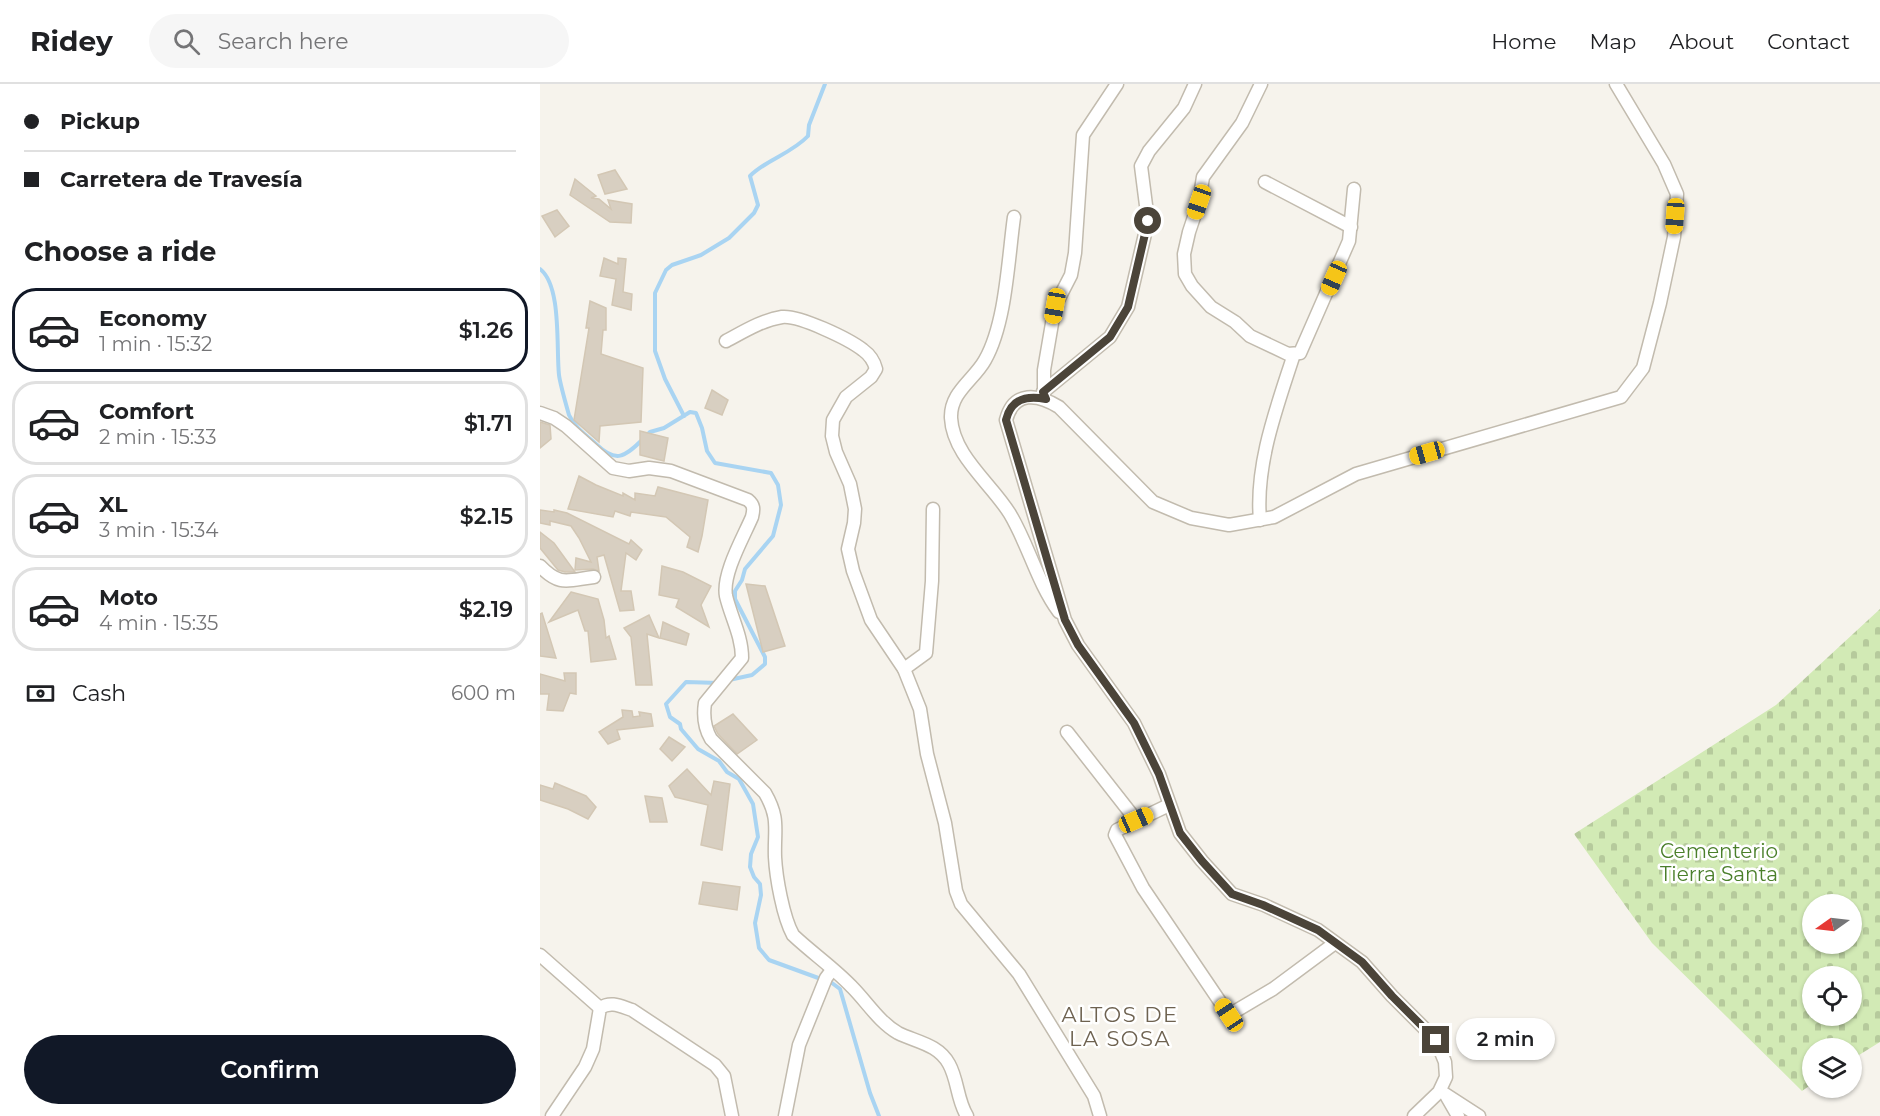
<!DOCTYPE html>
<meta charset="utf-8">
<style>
:root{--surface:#fff;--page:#f6f6f6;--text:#202124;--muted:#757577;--line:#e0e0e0;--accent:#111827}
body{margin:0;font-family:Montserrat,sans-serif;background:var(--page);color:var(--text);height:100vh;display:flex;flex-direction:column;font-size:22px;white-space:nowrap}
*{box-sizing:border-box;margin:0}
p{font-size:20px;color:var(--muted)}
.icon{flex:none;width:33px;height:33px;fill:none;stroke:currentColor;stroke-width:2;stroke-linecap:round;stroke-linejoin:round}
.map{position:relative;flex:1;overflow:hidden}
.drawer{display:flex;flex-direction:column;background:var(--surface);width:540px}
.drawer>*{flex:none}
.guide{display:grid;align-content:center;height:132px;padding:0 24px;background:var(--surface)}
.needle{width:39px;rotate:256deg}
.tools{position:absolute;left:1262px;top:810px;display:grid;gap:12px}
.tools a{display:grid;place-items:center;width:60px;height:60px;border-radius:50%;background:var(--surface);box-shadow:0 2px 4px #0004;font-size:30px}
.end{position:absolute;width:27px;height:27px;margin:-14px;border:8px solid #4b4439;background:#fff;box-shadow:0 0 0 3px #fff}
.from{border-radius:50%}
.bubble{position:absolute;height:42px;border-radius:21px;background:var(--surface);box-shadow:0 2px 4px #0004;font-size:20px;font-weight:600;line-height:42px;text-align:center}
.car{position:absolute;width:18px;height:36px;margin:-18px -9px;border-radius:8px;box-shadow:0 0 4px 2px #0007;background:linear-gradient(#f5c518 24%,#345 0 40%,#f5c518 0 76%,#345 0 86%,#f5c518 0)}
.guide b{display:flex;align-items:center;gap:21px;height:57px;font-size:22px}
.guide b+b{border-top:2px solid var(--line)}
.guide i{width:15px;height:15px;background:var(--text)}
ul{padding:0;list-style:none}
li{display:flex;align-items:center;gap:18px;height:84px;margin:0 12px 9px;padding:0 12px;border:3px solid var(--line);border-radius:24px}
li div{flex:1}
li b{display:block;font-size:22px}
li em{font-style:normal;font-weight:600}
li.current{border-color:var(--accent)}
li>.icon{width:54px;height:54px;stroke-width:1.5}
h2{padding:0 24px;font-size:27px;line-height:72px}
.pay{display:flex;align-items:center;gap:15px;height:66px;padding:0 24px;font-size:22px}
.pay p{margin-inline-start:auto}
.primary-button{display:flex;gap:12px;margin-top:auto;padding:12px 24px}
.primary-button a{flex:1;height:69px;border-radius:36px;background:var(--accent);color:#fff;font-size:24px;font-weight:600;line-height:69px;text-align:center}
header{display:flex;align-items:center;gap:36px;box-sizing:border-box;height:84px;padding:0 30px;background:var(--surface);border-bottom:2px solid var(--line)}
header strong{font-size:28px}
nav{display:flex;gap:33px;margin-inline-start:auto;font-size:21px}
.search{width:420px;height:54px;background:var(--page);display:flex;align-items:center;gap:15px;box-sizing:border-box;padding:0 21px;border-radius:33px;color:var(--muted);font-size:22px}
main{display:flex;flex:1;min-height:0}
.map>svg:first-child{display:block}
.cemetery{fill:url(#cemetery-stones);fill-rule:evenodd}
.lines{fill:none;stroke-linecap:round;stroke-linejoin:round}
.stream{stroke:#a9d4f2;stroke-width:4}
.building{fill:#d8cfc1;stroke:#d3c7b4;stroke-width:1.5}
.minor-casing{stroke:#c2bbae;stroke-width:15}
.minor{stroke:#fff;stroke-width:12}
.route{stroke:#4b4439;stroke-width:8}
.labels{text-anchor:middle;stroke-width:5;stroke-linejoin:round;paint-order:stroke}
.park-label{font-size:20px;fill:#4a7f2a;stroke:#fff}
.neighbourhood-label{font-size:21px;letter-spacing:1.5px;fill:#6e6250;stroke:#fff}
</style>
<header>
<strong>Ridey</strong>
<div class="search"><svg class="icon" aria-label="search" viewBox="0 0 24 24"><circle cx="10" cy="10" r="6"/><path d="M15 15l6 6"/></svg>Search here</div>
<nav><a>Home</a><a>Map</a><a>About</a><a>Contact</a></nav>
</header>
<main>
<section class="drawer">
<div class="guide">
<b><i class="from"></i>Pickup</b>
<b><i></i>Carretera de Travesía</b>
</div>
<h2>Choose a ride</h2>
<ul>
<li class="current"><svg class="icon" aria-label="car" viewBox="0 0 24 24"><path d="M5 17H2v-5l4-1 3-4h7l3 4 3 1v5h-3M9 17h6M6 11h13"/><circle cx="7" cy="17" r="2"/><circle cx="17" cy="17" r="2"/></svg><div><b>Economy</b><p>1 min · 15:32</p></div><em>$1.26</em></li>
<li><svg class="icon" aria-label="car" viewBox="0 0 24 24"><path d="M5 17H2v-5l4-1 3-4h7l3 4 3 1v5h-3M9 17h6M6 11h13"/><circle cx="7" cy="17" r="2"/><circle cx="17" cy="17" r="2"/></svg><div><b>Comfort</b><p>2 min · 15:33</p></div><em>$1.71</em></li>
<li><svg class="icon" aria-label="car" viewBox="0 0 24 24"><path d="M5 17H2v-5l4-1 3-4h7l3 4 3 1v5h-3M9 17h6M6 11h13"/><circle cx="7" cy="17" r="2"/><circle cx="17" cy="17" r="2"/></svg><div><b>XL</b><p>3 min · 15:34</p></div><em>$2.15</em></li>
<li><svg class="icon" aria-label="car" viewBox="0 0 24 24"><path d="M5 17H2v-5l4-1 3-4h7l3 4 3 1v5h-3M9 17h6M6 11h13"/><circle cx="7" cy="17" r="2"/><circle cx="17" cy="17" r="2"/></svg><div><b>Moto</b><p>4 min · 15:35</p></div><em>$2.19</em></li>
</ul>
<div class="pay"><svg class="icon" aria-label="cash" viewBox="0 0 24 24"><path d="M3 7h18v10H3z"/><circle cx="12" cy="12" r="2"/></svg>Cash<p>600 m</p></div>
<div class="primary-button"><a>Confirm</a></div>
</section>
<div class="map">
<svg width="1340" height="1032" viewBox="0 0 1340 1032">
<defs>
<pattern id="cemetery-stones" width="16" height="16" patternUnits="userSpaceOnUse" patternTransform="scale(1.5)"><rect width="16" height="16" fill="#d2eab5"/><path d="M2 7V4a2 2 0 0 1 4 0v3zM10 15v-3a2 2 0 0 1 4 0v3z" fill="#b6ca9c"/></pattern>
</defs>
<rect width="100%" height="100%" fill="#f6f3ec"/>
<path class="cemetery" d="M1340,525v433l-29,18v-12h-39v36l-10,7 -150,-148 -78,-109 202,-129zM1272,820h39v40h-39zM1272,892h39v40h-39z"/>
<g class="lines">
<g class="stream">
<path d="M0,185c22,17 16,79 19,106 1,8 8,33 10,40 6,13 18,21 28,30 19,18 28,12 45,-5"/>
<path d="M144,332l-19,-37 -10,-28v-58l11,-23 6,-5 29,-10 28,-17 25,-25 4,-8 -8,-29c17,-17 41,-22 58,-40l1,-11 16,-41"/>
<path d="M107,351l3,-3 14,-4 26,-16 6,1 6,15 5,23 8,12 56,10 7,12 3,20 -8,31 -28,33 -3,11 -7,11v8l30,58v7l-13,11 -23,5"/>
<path d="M179,599l-33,-1 -20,22 4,13 10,7 1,5 17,20 21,12 8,11 12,7 14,25 5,33 -7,17 -1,13 4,10 6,7 1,11 -6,28 4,25 10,12 63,23 8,6 30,104 9,23"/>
</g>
</g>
<g class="building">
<path d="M75,86l12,19 -22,5 -7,-19z"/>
<path d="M35,95l21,17 -5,2 8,1 12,10 -3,-9 24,4 -1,19 -21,-1 -40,-27z"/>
<path d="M17,126l12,16 -14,11 -13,-21z"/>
<path d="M64,174l14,6v-6l8,1 -3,33 9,2 -1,16 -19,-5 4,-26 -16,-3z"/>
<path d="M50,217l16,7v22h-3l-2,24 42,14 -2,54 -41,4 -1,16 -25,-22 15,-92h-3z"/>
<path d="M172,306l16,10 -6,15 -17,-7z"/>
<path d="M0,338l10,3 1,14 -11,9z"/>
<path d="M100,347l28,7 -4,23 -24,-6z"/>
<path d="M39,392l17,9 27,11v-3l12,7v-7l20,3 3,-9 50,13 -6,36 -4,16 -11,-5 3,-10 -24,-20 -35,-5 -1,4 -15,-5 -2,6 -45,-8z"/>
<path d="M0,426l14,2v-2l13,3 62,31 2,-4 11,10 -6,10 -10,-7 -5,38h10l3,19 -14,1 -16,-56 -7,2 2,14 -6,-2 -18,1 1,-12 15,4 -12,-24 -8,-12 -21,-5v4l-10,-2z"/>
<path d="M0,448l14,11 21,29h-10l-7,-2 -18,-22z"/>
<path d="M122,482l21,6 28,14 -10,19 8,22 -33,-20 3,-8 -20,-4z"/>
<path d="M206,500l19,2 20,60 -22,6z"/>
<path d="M31,508l27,7 6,21 2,18 3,-2 7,23 -25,3 -3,-31h-3l-7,-21 -29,12z"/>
<path d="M2,529l14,45 -16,-2v-42z"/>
<path d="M109,531l10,23 -12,-4 5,51h-16l-5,-48 -7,-9z"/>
<path d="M123,538l26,12 -3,11 -26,-7z"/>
<path d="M24,589h12v21l-6,-1 -7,18 -16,-1 2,-16h-9v-20l25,7z"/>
<path d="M82,626l10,1 1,6 7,-1 -1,-4 12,2 2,12 -36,4 3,9 -12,5 -9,-12 24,-15z"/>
<path d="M193,630l24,26 -20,14 -19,-20 -4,-8z"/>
<path d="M129,653l16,10 -13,14 -12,-12z"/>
<path d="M147,685l24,26 3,-14 16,3 -8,66 -21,-5 7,-40 -33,-8 -6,-11z"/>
<path d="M15,699l31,13 10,11 -8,12 -20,-10 -28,-9v-15l13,4z"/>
<path d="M105,712l17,2 5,24h-17z"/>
<path d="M163,798l37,5 -3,23 -38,-6z"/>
</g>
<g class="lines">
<g class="minor-casing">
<g id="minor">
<path d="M721,0l-19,39 -39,54 -4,25 -10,30 -5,22 1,20 7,12 19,21 24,15 15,14 38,18 12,-1 49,-112 5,-52"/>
<path d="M725,98l86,45"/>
<path d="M474,133c-6,43 -8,106 -29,143 -11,20 -35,32 -34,58 2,38 41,66 59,96 19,32 27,68 49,98"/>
<path d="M186,257c17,-9 36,-21 56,-24 17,-2 67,22 81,33 7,5 11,11 13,19l-5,8 -25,20 -13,23 -1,16 4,16 14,32 5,25 -1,14 -6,26 5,22 18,49 33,49 16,40 7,45 18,69 11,68 5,13 58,70 75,122 6,20"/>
<path d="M503,308l67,-55 18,-30 20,-86 -7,-55 8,-15 35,-43 11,-24"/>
<path d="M504,311v-25l11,-64 16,-31 4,-22 8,-118 34,-51"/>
<path d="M0,329l14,5 12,8 47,42 16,3 20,-3 22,3 77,29c6,5 6,9 4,17 -9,21 -30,57 -26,79 5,21 16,40 16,62l-37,45c-2,13 -1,24 6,36l54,54c15,26 9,36 10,64 1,20 8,60 18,78 19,18 41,33 59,52 15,15 27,35 46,46 18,9 40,11 51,31 9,16 8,36 18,52"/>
<path d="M720,436c-5,-56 17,-113 34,-166"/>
<path d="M0,482c20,21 28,14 54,11"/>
<path d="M364,585l22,-16 6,-72 1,-72"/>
<path d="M527,648l69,88"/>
<path d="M629,721l-52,25 -2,5 28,53 86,127 44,-26 62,-46"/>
<path d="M0,871l60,53"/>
<path d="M905,1010l34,22"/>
<path d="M907,1013l11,19"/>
<path d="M12,1032l33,-49 8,-18 7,-41c11,-7 20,-2 32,2l83,55 9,11 8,40"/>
<path d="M245,1032l14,-71 27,-67 6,-8"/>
<path d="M874,1032l25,-24 7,-15 -1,-15 -9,-22 -44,-44 -30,-34 -44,-32 -54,-25 -32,-11 -30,-33 -22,-28 -21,-59 -25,-51 -56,-78 -13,-25 -59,-200c8,-30 32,-26 53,-13l94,95 38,16 38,7 45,-8 82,-43 265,-77 22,-29 17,-65 14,-66 3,-43 -13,-30 -48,-80"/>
</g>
</g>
<use href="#minor" class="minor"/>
</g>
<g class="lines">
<path class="route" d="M608,137l-20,86 -18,30 -67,55 3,7c-20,-4 -35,0 -40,21l59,200 13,25 56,78 25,51 21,59 22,28 30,33 31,11 55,25 44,32 30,34 44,44"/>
</g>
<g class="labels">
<g class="park-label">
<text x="1179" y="774">Cementerio<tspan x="1179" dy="23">Tierra Santa</tspan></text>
</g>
<g class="neighbourhood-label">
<text x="580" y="938">ALTOS DE<tspan x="580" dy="24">LA SOSA</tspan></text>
</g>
</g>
</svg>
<div class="tools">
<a><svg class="needle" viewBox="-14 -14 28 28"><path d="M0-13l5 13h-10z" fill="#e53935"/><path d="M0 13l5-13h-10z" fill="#757577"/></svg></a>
<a><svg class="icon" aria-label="locate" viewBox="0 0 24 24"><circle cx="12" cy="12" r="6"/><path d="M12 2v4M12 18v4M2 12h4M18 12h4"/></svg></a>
<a><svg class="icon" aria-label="layers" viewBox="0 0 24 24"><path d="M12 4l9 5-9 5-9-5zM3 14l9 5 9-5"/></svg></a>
</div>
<i class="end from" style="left:608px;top:137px"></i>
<i class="end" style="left:896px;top:956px"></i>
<div class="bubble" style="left:916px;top:934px;width:99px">2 min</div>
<i class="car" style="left:659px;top:118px;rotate:199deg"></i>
<i class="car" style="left:1135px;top:132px;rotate:184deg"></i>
<i class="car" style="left:794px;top:194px;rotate:204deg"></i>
<i class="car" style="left:515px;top:222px;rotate:190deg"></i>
<i class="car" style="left:887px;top:369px;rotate:254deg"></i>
<i class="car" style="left:596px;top:736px;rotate:66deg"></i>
<i class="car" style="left:689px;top:931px;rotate:326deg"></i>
</div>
</main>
